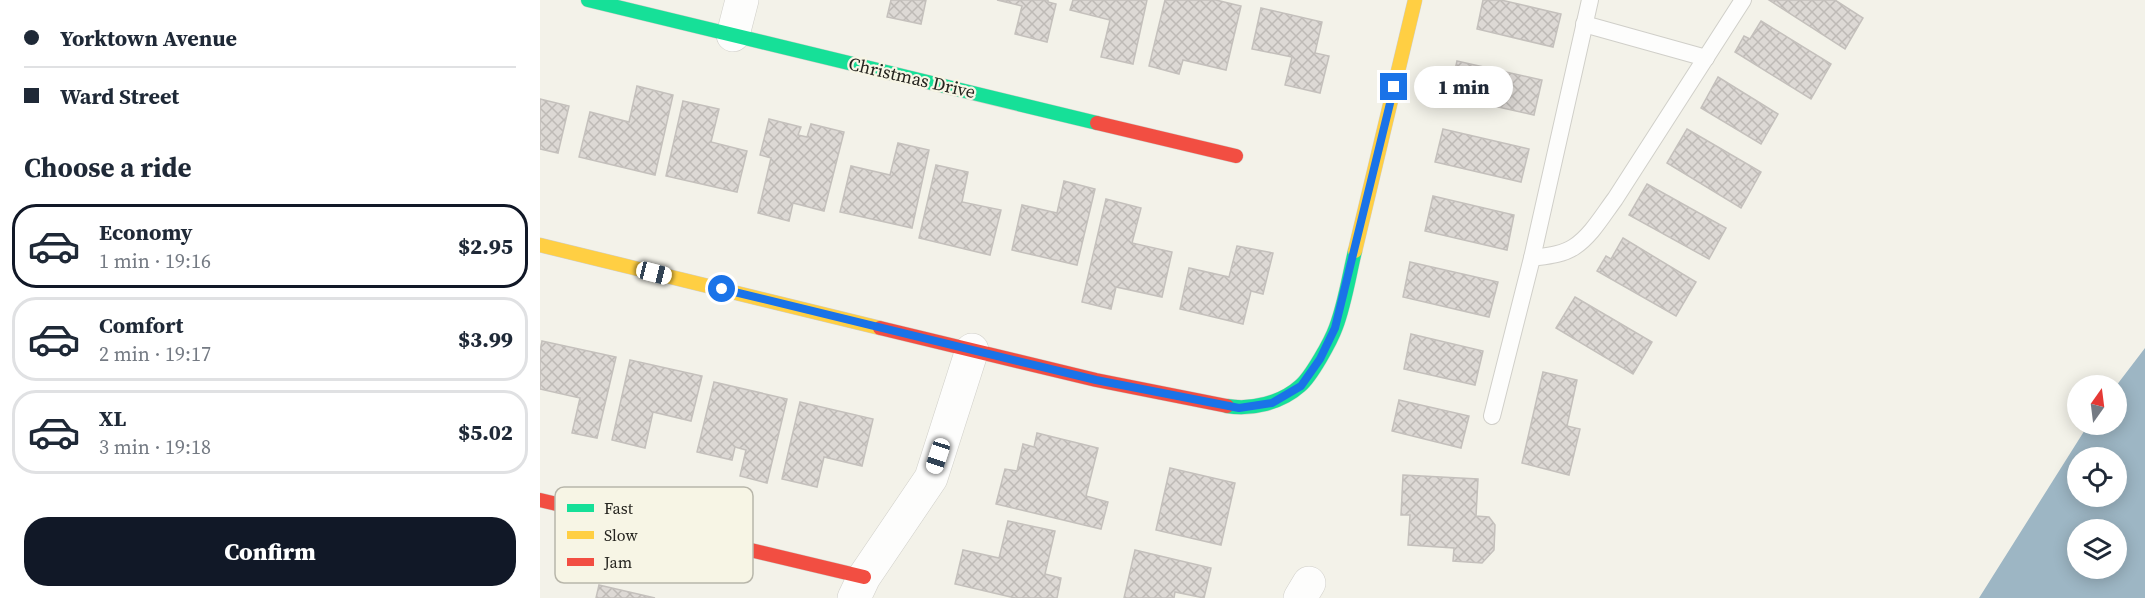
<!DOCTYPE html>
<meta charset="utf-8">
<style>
:root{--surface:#fff;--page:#f2f2f3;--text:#1f2937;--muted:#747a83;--line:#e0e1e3;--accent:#111827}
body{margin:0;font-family:"Source Serif 4",serif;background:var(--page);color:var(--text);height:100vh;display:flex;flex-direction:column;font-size:22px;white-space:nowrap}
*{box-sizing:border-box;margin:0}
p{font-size:20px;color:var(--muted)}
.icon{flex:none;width:33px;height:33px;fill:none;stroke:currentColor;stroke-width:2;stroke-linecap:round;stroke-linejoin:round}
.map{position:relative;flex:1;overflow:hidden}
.side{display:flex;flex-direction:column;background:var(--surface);width:540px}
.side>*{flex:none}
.hud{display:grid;align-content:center;height:132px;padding:0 24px;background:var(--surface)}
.needle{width:39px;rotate:14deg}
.fabs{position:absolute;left:1527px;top:375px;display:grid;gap:12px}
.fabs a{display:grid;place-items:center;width:60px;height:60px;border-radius:50%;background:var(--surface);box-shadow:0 3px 15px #0003;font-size:30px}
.end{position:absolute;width:27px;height:27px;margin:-14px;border:8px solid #1a73e8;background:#fff;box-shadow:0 0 0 3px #fff}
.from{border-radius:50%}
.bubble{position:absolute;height:42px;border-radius:21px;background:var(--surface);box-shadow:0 3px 15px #0003;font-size:20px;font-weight:800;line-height:42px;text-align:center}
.car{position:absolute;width:18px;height:36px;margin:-18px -9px;border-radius:8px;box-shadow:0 0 4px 2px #0007;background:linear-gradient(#fff 24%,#345 0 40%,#fff 0 76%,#345 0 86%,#fff 0)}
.hud b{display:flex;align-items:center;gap:21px;height:57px;font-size:22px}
.hud b+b{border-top:2px solid var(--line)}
.hud i{width:15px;height:15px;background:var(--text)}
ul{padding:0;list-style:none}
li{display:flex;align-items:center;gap:18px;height:84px;margin:0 12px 9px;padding:0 12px;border:3px solid var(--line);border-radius:24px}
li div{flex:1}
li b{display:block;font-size:22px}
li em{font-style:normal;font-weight:800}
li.on{border-color:var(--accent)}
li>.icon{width:54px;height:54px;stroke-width:1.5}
h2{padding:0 24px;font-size:27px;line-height:72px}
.button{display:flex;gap:12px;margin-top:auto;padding:12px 24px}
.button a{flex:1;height:69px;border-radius:24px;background:var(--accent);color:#fff;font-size:24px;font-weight:800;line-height:69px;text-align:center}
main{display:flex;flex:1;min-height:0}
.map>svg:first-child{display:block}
.water{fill:#9db6c4;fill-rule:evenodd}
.building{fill:url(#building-cross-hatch);stroke:#c4c0bc;stroke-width:1.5}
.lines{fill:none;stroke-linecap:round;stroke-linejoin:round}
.lane-casing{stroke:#d0cfc9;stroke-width:18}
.street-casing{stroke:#d0cfc9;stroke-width:34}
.fast-casing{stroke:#d0cfc9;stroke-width:15}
.slow-casing{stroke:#d0cfc9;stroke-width:15}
.jam-casing{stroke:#d0cfc9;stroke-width:15}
.lane{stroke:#fdfdfc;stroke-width:16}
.street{stroke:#fdfdfc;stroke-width:33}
.fast{stroke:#16e098;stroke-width:14}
.slow{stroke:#ffcf43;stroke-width:14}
.jam{stroke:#f24e42;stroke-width:14}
.route{stroke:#1a73e8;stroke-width:8}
.labels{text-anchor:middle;stroke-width:4.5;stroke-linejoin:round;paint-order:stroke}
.street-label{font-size:18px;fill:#25241f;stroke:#f7f5e5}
.key{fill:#f7f5e5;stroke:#b8b6aa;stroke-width:1.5}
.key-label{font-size:16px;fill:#25241f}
</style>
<main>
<section class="side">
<div class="hud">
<b><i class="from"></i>Yorktown Avenue</b>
<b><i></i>Ward Street</b>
</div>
<h2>Choose a ride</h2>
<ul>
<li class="on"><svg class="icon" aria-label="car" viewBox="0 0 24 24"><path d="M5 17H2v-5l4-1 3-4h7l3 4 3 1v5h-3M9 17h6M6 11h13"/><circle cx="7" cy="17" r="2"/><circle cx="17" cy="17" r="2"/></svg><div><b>Economy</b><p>1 min · 19:16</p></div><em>$2.95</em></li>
<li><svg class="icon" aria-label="car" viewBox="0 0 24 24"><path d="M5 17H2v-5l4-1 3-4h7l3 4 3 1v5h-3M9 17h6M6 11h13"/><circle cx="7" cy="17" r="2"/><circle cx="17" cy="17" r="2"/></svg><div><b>Comfort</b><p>2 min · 19:17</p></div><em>$3.99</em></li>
<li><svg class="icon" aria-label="car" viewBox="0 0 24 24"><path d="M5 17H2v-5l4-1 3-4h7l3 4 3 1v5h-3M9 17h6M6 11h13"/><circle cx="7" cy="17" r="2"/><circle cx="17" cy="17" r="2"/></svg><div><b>XL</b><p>3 min · 19:18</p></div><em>$5.02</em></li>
</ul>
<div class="button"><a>Confirm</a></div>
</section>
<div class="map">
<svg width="1605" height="598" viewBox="0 0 1605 598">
<defs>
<pattern id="building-cross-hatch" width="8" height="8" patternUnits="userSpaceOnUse" patternTransform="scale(1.5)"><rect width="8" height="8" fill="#ddd9d5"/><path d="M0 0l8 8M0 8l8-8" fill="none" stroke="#bebab6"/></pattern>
</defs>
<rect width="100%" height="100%" fill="#f3f2e9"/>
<path class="water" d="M1605,348v250h-166l109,-173 28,-1v-38zM1538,458h38v38h-38zM1538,530h38v38h-38z"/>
<g class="building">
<path d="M351,0h35l-5,24 -34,-7z"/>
<path d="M457,0h51v2l8,2 -9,38 -32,-8 7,-28z"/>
<path d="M533,0h74l-14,64 -32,-7 9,-37 -40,-10z"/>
<path d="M625,0h51l25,6 -15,64 -43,-10 -4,14 -30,-8z"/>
<path d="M943,0h18l60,14 -8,33 -76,-18z"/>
<path d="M1229,0h66l28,18 -18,31z"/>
<path d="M721,8l61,14 -7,31 14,3 -9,37 -35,-8 7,-28 -40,-8z"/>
<path d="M1221,21l70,43 -20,35 -76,-47 9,-16 6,3z"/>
<path d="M917,61l85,19 -8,35 -85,-19z"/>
<path d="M1178,77l60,37 -17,30 -60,-36z"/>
<path d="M97,86l36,9 -18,80 -76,-18 11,-45 39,10z"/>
<path d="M0,99l29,7 -11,47 -18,-4z"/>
<path d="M143,101l36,8 -8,33 36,9 -10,41 -71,-16z"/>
<path d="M229,119l32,8 -3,8 9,2 4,-13 33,8 -20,79 -31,-8 -4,18 -31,-8 13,-55 -11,-3z"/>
<path d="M903,129l86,20 -8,33 -86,-20z"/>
<path d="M1147,129l74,43 -20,36 -74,-45z"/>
<path d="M358,143l31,7 -17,78 -72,-16 11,-46 39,9z"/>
<path d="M396,165l32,7 -6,30 39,8 -11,45 -71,-17z"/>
<path d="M524,181l31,8 -18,76 -65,-15 10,-45 35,8z"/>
<path d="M1107,184l79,44 -17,31 -80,-44z"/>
<path d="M893,196l81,19 -7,35 -82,-19z"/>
<path d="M566,199l35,9 -9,35 40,9 -10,45 -46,-10 -5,22 -29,-7z"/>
<path d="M1083,238l73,44 -20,34 -79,-45 9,-15 5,3z"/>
<path d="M697,246l36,7 -10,41 -12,-3 -8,33 -63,-15 9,-41 40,9z"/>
<path d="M870,262l88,20 -9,35 -86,-20z"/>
<path d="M1035,297l77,45 -19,32 -77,-46z"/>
<path d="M871,334l72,17 -8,34 -71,-16z"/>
<path d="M2,341l74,16 -19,81 -25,-5 8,-35 -40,-9v-38z"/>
<path d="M90,360l72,16 -11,45 -38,-9 -8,36 -33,-8z"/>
<path d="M1003,372l34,8 -10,46 13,3 -11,46 -47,-12z"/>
<path d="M174,382l73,17 -20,84 -27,-7 6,-26 -11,-3 -3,13 -35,-8z"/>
<path d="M859,400l70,16 -8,32 -69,-17z"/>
<path d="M260,402l73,17 -11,47 -38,-9 -7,30 -35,-8z"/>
<path d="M497,433l61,15 -12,48 22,6 -7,27 -105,-25 9,-35 12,2 6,-27 11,3z"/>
<path d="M630,468l65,15 -14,62 -65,-15z"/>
<path d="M863,475l75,4 -2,37 13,1 6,8 -1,25 -12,13 -29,-2 1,-13 -46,-3 2,-30h-9z"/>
<path d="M468,521l47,10 -10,43 16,4 -4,20h-42l-60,-14 8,-34 36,8z"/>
<path d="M595,550l76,18 -7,30 -29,-6 -1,6h-50z"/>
<path d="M59,585l56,13h-59z"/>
</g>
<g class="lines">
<g class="lane-casing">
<g id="lane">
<path d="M1044,24l122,34"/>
<path d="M992,258c14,-2 30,-3 42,-11 17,-11 29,-32 41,-48l128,-199"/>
<path d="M952,416l40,-158 58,-258"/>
</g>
</g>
<g class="street-casing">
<g id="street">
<path d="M193,35l9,-35"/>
<path d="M314,598l10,-21 67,-99 41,-128"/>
<path d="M760,598l9,-15"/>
</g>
</g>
<g class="fast-casing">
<g id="fast">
<path d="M48,0l509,123"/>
<path d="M687,406c25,4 54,-3 73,-20 11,-9 31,-45 36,-59 9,-24 13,-51 19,-76"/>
</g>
</g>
<g class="slow-casing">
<g id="slow">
<path d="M0,245l340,83"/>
<path d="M815,251l60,-251"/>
</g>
</g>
<g class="jam-casing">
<g id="jam">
<path d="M557,123l139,33"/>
<path d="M340,328l216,52 131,26"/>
<path d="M0,500l324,77"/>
</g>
</g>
<use href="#lane" class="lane"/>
<use href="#street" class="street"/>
<use href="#fast" class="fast"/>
<use href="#slow" class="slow"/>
<use href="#jam" class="jam"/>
</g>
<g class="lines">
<path class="route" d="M182,289l374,91 143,28 33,-5 29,-17 19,-27 15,-31 59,-241"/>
</g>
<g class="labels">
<g class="street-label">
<text transform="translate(372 78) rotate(13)" y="6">Christmas Drive</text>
</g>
</g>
<rect x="15" y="487" width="198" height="96" rx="9" class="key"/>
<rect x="27" y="504" width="27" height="8" fill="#16e098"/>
<rect x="27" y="531" width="27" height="8" fill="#ffcf43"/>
<rect x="27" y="558" width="27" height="8" fill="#f24e42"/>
<g class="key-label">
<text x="64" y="514">Fast</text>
<text x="64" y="541">Slow</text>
<text x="64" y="568">Jam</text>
</g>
</svg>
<div class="fabs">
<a><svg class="needle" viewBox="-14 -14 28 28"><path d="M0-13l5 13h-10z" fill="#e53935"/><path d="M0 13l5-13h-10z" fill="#747a83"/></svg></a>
<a><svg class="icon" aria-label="locate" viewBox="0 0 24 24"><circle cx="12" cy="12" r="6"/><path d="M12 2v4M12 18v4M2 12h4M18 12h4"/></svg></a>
<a><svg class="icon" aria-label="layers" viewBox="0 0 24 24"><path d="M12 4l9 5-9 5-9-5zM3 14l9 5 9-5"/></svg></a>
</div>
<i class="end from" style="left:182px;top:289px"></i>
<i class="end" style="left:854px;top:87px"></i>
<div class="bubble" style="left:874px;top:66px;width:99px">1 min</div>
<i class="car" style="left:114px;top:273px;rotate:104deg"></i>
<i class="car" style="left:398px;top:456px;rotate:198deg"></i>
</div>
</main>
